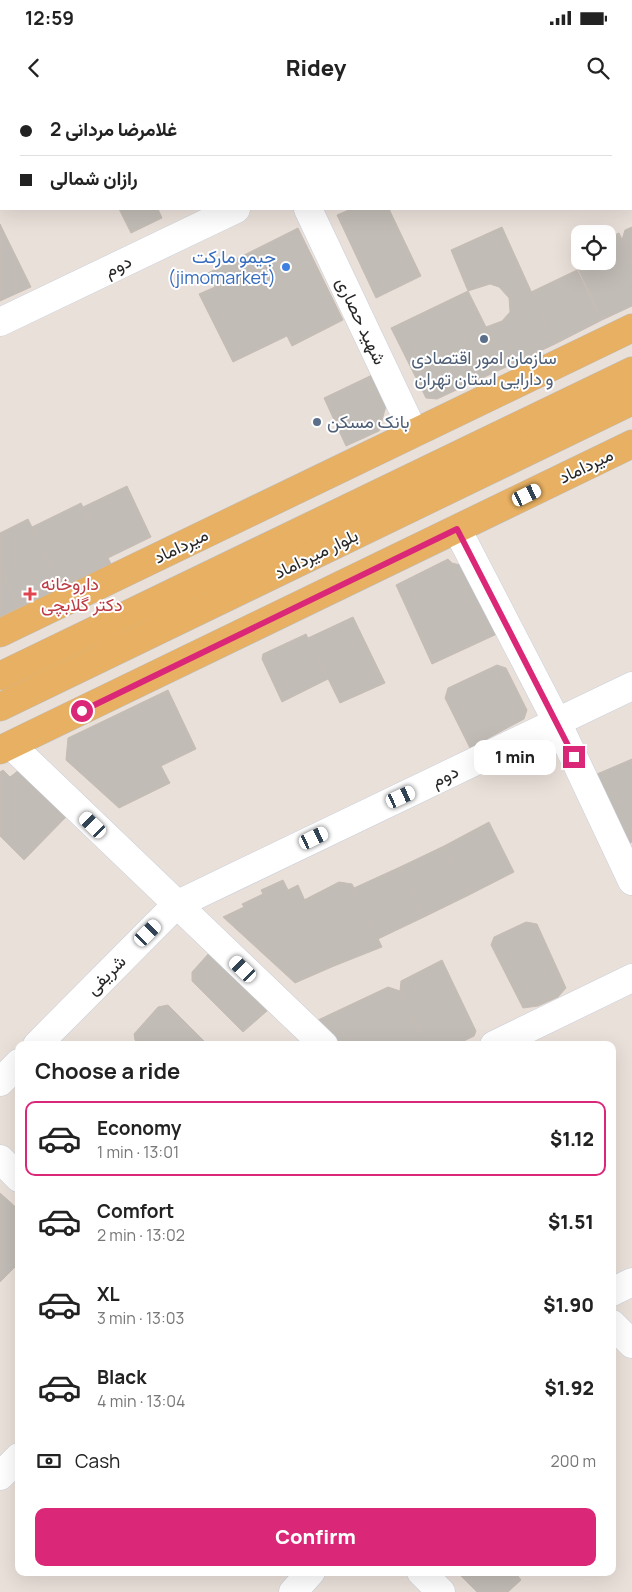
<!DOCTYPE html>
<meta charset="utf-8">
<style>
:root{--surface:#fff;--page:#f2f2f2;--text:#222;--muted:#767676;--line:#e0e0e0;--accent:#db2777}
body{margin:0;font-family:Manrope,Vazirmatn,sans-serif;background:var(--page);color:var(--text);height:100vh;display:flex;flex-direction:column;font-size:19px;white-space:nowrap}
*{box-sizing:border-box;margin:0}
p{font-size:16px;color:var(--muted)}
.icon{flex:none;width:28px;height:28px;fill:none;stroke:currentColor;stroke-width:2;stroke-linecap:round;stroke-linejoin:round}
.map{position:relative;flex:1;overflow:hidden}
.side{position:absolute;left:15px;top:941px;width:601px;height:535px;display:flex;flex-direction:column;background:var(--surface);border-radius:10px;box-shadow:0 5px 20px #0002}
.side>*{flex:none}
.top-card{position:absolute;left:0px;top:0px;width:632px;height:110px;box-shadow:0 5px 20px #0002;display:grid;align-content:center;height:110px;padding:0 20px;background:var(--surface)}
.controls{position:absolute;left:571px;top:125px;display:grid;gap:10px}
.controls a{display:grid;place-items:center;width:45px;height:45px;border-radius:10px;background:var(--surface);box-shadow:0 5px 20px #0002;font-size:25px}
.end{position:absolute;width:22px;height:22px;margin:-11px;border:6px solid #db2777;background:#fff;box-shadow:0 0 0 2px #fff}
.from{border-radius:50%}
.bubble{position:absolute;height:35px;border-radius:10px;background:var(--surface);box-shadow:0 5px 20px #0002;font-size:16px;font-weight:800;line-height:35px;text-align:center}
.car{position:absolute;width:15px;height:30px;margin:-15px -8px;border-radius:6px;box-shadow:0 0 4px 1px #0007;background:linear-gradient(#fff 24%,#345 0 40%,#fff 0 76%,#345 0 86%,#fff 0)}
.top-card b{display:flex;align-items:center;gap:18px;height:48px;font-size:19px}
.top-card b+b{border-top:1px solid var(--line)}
.top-card i{width:12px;height:12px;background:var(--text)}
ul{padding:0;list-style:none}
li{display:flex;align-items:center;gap:15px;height:75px;margin:0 10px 8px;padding:0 10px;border:2px solid transparent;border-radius:10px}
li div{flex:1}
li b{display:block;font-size:19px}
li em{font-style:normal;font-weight:800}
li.active{border-color:var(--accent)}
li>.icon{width:45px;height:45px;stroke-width:1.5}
h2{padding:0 20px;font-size:22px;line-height:60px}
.pay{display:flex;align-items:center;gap:12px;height:55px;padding:0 20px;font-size:19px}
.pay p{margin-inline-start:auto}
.action{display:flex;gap:10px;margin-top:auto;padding:10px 20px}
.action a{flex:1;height:58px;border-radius:10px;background:var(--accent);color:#fff;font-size:20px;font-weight:800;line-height:58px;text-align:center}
.status{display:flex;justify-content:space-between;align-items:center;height:35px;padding:0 25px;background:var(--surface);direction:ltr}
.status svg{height:14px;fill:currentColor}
header{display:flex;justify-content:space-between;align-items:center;height:65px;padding:0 20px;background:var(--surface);font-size:22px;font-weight:800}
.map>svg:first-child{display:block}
.building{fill:#c2bcb6;stroke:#c5bcb4}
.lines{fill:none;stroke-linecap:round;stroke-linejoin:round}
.minor-casing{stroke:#c9cfd9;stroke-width:29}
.major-casing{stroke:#bebebe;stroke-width:29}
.minor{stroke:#fff;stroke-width:28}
.major{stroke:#e7b062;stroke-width:28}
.route{stroke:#db2777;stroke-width:6}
.shop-dot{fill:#3f7fe0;stroke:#fff;stroke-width:2}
.service-dot{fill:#5c6f8a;stroke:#fff;stroke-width:2}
.health-dot{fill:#e0444e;stroke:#fff;stroke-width:2}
.labels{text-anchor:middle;stroke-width:4;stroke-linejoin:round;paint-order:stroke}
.shop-label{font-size:18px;fill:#366cbe;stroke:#fff;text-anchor:end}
.street-label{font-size:18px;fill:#282828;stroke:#fff}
.service-label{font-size:18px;fill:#4e5e75;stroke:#fff}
.health-label{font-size:18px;fill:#be3a42;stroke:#fff;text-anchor:start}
</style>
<div class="status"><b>12:59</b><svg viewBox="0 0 49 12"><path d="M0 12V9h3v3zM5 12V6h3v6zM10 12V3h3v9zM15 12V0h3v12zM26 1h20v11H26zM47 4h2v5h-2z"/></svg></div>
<header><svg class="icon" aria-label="back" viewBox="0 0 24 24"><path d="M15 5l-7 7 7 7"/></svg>Ridey<svg class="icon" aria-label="search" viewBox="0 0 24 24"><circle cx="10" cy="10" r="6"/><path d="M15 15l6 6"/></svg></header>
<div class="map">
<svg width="632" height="1492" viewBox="0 0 632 1492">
<rect width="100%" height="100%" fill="#eae0da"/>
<g class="building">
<path d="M610,0h22v52l-1,-51z"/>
<path d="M119,109h39l4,9 -31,15z"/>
<path d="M351,109h38l32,67 -45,22 -39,-83z"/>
<path d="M0,124l31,63 -31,14z"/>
<path d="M502,127l53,117 -49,23 -20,-40 16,-6 8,-9 -1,-14 -10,-11 -9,-3 -22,7 -17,-41z"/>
<path d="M632,127v33l-10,-20 3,-10z"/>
<path d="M298,128l45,92 -51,26 -5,-10 -54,26 -34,-68 16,-7 -7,-14z"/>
<path d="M619,133l13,27v46l-30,14 -31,-66 9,-5v12h28v-23z"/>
<path d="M577,170l25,50 -47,24 -24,-52z"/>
<path d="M468,191l38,76 -69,32 -11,-1 -35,-70z"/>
<path d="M372,275l14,31 -7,25 -33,15 -22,-48z"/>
<path d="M127,386l24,51 -43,21 -25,-51z"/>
<path d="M81,403l30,61 -49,24 -30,-61z"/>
<path d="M28,419l34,69 -42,19 -20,-39v-35z"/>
<path d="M448,459l4,4 8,2 37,69 -65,30 -36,-79z"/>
<path d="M0,469l20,38 -20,10z"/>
<path d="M353,517l32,66 -45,20 -32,-65z"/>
<path d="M306,534l22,45 -46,23 -20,-43 1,-5z"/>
<path d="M497,565l9,3 21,42 -3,9 -54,29 -25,-50 3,-10z"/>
<path d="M168,590l28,59 -35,17 9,17 -51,25 -53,-48 2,-22z"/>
<path d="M632,659v83l-2,1 -33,-69z"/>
<path d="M3,670l7,7 9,-7 42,36 -3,3 8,8 -42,43 -24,-24v-64z"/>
<path d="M489,722l25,50 -45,23 -25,-49z"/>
<path d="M444,746l25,49 -45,22 -24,-50z"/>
<path d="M400,767l24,50 -46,22 -24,-51z"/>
<path d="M283,780l5,10 10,-5 36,81 -39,17 -72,-66 21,-10 -2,-3 21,-10 -2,-4z"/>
<path d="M339,782l13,2 30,63 -48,19 -30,-66z"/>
<path d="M526,822l11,2 29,64 -8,9 -20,9 -15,2 -32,-63 3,-8z"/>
<path d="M210,852l57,59 -24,21 -51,-51v-9z"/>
<path d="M442,860l34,71 -2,5 -18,9h-30l-26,-54 1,-10z"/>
<path d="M388,887l12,4 26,54h-84l-24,-25z"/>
<path d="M168,905l40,40h-68l-5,-5 -1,-6 24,-27z"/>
<path d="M0,1093l19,17v53l-19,19z"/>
<path d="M457,1472h58l6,8 -13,12h-31z"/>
</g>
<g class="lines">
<g class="minor-casing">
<g id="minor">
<path d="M256,0l1,1"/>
<path d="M459,1l3,-1"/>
<path d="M308,109l106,224"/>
<path d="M0,222l236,-113"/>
<path d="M457,429l100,193 75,159"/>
<path d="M11,645l313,300"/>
<path d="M37,945l139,-140 456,-219"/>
<path d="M494,945l138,-67"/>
<path d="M0,982l19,-19"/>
<path d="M0,1059l19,19"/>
<path d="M612,1192l20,-10"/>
<path d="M612,1224l20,20"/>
<path d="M0,1376l19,-19"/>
<path d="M421,1472l20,20"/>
<path d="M293,1492l18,-20"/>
</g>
</g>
<g class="major-casing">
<g id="major">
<path d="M0,533l632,-305"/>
<path d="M0,576l632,-305"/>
<path d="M0,607l632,-306"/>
<path d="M0,650l632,-306"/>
</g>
</g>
<use href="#minor" class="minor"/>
<use href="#major" class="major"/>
</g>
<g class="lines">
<path class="route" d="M82,611l375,-182 117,228"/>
</g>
<circle class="shop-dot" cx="286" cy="167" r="5"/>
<g class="service-dot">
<circle cx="484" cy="239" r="5"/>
<circle cx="317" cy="322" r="5"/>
</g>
<path class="health-dot" d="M27.5 486.5h5v5h5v5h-5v5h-5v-5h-5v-5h5z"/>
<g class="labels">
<g class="shop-label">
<text x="276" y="163">جیمو مارکت<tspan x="276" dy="21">(jimomarket)</tspan></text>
</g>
<g class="street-label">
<text transform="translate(118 166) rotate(-26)" y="6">دوم</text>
<text transform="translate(361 221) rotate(65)" y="6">شهید حصاری</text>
<text transform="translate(586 366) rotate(-26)" y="6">میرداماد</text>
<text transform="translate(181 446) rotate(-26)" y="6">میرداماد</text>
<text transform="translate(316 454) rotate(-26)" y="6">بلوار میرداماد</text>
<text transform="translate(445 676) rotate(-26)" y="6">دوم</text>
<text transform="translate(106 875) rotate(-45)" y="6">شریفی</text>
</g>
<g class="service-label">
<text x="484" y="264">سازمان امور اقتصادی<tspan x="484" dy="21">و دارایی استان تهران</tspan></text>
<text x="327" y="328" text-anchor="start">بانک مسکن</text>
</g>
<g class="health-label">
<text x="41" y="490">داروخانه<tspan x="41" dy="21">دکتر گلابچی</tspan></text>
</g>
</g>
</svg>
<div class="controls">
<a><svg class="icon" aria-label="locate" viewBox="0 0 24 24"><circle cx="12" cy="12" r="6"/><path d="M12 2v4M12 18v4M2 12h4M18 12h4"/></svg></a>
</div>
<i class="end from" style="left:82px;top:611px"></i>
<i class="end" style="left:574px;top:657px"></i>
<div class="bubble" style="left:474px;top:640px;width:82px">1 min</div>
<i class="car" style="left:527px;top:395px;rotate:64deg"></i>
<i class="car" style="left:401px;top:697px;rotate:65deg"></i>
<i class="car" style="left:93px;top:725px;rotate:314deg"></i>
<i class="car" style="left:314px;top:738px;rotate:64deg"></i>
<i class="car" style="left:148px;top:833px;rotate:45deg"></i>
<i class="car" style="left:243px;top:869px;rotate:314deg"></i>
<div class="top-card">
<b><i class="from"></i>غلامرضا مردانی 2</b>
<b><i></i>رازان شمالی</b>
</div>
<section class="side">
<h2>Choose a ride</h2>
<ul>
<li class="active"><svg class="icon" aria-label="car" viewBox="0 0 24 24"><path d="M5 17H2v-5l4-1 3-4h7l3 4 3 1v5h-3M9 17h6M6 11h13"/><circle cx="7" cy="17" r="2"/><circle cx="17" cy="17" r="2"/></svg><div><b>Economy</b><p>1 min · 13:01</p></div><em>$1.12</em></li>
<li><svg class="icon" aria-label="car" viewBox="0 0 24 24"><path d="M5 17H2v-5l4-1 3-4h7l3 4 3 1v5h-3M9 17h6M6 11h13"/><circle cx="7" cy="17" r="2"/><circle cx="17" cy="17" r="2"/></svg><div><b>Comfort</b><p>2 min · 13:02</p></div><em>$1.51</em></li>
<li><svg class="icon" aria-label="car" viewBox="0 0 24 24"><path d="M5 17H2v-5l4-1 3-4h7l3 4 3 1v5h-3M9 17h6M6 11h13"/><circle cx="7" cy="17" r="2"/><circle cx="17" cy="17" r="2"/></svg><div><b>XL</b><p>3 min · 13:03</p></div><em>$1.90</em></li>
<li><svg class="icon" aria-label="car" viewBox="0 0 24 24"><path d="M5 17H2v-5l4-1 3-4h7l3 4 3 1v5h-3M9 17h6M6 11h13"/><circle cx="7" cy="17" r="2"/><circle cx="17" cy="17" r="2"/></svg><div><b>Black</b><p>4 min · 13:04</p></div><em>$1.92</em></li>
</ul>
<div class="pay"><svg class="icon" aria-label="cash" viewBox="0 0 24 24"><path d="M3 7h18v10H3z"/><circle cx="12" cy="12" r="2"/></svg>Cash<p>200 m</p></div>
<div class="action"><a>Confirm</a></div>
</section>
</div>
